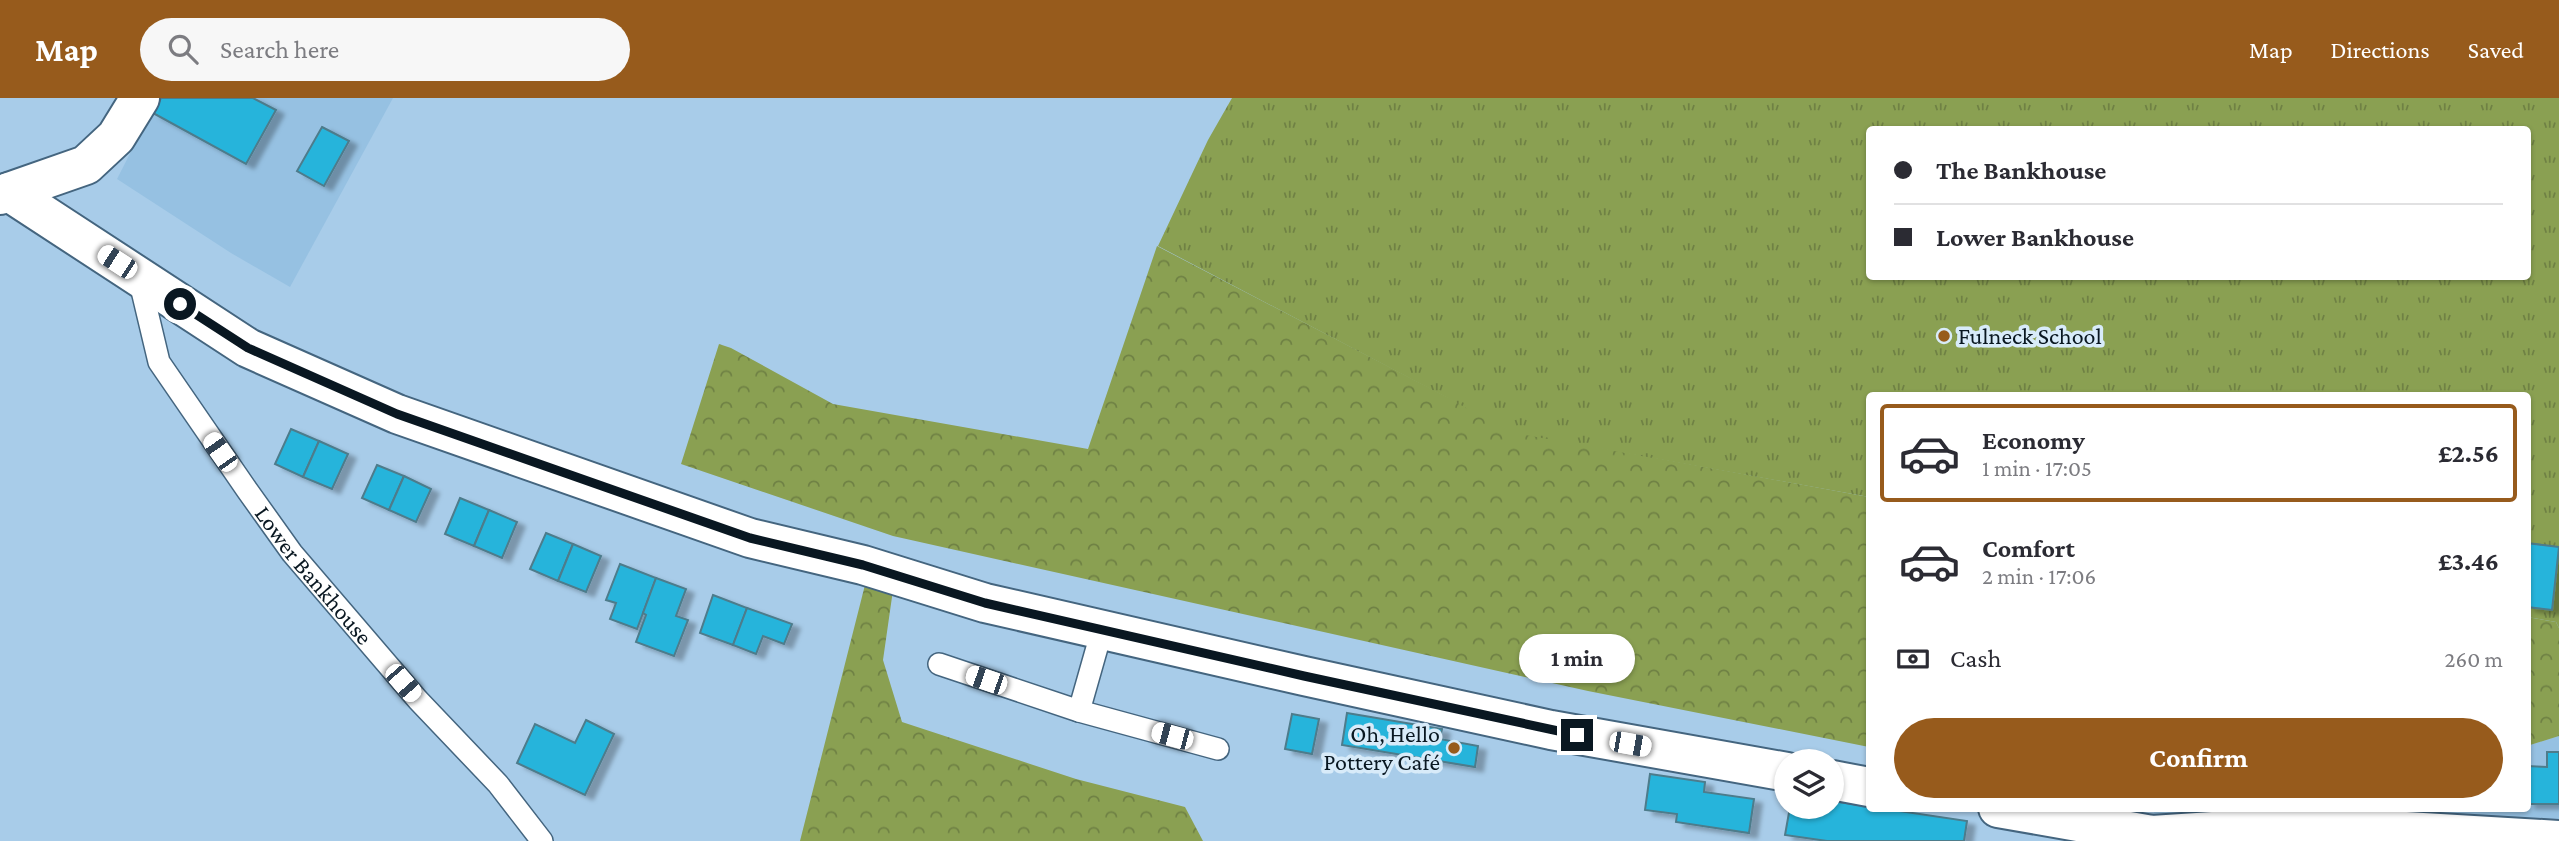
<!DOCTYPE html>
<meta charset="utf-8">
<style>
:root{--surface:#fff;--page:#f7f7f7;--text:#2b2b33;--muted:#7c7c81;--line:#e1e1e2;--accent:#975b1c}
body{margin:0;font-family:"Crimson Pro",serif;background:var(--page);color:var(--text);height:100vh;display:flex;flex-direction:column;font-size:26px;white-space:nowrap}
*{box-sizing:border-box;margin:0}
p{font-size:23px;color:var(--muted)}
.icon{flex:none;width:38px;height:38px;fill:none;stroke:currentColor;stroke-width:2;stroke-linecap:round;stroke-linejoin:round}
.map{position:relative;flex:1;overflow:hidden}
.sheet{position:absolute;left:1866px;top:294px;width:665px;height:420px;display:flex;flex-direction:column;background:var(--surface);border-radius:7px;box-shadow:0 2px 5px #0004}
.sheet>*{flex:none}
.hud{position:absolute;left:1866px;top:28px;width:665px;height:154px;border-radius:7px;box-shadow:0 2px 5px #0004;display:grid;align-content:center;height:154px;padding:0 28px;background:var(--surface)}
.tools{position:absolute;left:1774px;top:651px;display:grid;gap:14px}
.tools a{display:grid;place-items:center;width:70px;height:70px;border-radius:50%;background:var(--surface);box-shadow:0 2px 5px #0004;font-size:35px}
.end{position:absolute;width:32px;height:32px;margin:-16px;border:9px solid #091721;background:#fff;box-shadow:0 0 0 4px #fff}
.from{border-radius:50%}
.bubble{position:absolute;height:49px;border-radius:24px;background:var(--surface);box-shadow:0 2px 5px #0004;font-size:23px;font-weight:700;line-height:49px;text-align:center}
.car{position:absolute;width:21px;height:42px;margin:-21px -10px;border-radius:9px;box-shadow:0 0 5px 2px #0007;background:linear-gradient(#fff 24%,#345 0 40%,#fff 0 76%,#345 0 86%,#fff 0)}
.hud b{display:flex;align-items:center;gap:24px;height:66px;font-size:26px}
.hud b+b{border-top:2px solid var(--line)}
.hud i{width:18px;height:18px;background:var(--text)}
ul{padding:12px 0 0;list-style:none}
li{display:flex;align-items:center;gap:21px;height:98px;margin:0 14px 10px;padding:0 14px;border:4px solid transparent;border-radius:7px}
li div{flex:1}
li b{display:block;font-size:26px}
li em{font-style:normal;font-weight:700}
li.active{border-color:var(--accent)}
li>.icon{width:63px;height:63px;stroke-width:1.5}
.pay{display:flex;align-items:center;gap:18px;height:77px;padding:0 28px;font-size:26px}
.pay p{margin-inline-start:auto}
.action{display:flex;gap:14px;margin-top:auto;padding:14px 28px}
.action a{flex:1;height:80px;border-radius:42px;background:var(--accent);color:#fff;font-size:28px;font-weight:700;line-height:80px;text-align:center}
header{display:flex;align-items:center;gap:42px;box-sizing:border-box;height:98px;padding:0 35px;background:var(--accent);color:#fff}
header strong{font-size:33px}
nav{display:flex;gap:38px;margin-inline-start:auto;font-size:24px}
.search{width:490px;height:63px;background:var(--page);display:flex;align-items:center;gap:18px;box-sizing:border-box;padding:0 24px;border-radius:38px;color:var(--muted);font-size:26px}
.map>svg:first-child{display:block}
.built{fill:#96c1e2}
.forest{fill:url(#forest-crowns)}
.park{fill:url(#park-tufts);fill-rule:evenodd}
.building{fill:#27b4db;stroke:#4d7b8b;stroke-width:2;filter:url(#shadow)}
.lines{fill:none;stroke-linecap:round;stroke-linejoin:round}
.lane-casing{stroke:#44657f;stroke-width:24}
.street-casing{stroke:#44657f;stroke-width:42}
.lane{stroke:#fff;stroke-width:21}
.street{stroke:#fff;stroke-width:38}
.route{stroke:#091721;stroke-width:9}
.poi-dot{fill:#975b1c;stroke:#d8ebf9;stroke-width:2.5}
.labels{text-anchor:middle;stroke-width:7;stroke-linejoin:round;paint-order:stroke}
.poi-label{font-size:24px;fill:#091721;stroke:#d8ebf9;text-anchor:start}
.street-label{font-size:24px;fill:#091721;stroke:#d8ebf9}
</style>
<header>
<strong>Map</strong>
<div class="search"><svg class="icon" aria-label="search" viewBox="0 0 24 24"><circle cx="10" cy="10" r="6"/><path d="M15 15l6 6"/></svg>Search here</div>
<nav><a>Map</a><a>Directions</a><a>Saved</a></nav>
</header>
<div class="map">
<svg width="2559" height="743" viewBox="0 0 2559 743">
<defs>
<pattern id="forest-crowns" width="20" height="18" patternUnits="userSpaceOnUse" patternTransform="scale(1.75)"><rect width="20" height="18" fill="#8aa052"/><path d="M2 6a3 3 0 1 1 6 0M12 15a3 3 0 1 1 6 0" fill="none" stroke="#6f8144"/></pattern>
<pattern id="park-tufts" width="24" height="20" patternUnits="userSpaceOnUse" patternTransform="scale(1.75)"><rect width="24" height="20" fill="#8aa052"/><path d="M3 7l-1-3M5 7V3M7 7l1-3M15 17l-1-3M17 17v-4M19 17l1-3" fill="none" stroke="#6f8144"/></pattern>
<filter id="shadow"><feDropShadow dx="8" dy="4.5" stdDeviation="2" flood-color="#0004"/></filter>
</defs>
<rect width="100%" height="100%" fill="#a8cce9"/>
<g class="built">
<path d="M163,0h230l-103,189 -59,-34 -114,-74 26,-51z"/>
<path d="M2559,638v105h-420l17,-32 371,-1v-62z"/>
</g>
<g class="forest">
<path d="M1157,148l357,186 355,65v250l-281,-56 -695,-155 -212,-72 38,-120 12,4 102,56 255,45z"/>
<path d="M866,483l27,9 -10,70 19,62 174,57 109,28 18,34h-403z"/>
<path d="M2527,519l29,5 3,6v108l-32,10z"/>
</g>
<path class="park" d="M1232,0h1327v530l-3,-6 -29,-5v-221h-658v101l-355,-64 -356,-187 50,-106zM1869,32h658v146h-658z"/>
<g class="building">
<path d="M161,0h92l23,12 -30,54 -93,-51z"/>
<path d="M322,29l27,14 -25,45 -27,-15z"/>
<path d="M291,331l28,12 -16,36 -28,-13z"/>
<path d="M319,343l29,13 -16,35 -29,-12z"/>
<path d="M377,367l27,11 -15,34 -27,-12z"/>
<path d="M404,378l27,13 -15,33 -27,-12z"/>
<path d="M460,400l29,12 -15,36 -29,-12z"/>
<path d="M489,412l28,12 -15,36 -28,-12z"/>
<path d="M546,435l27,11 -15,37 -28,-12z"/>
<path d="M2527,445l32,4 -7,63 -25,-3z"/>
<path d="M573,446l28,12 -15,36 -28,-11z"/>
<path d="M620,466l36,14 -19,51 -27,-10 6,-16 -10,-3z"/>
<path d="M656,480l30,11 -10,27 12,4 -14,36 -38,-14 10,-27 -3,-2z"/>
<path d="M713,497l34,13 -14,37 -33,-12z"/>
<path d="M747,510l45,16 -8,20 -21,-8 -7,18 -23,-9z"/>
<path d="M1347,615l95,16 -2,10 38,7 -3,21 -133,-22z"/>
<path d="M1292,616l27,5 -7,35 -27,-5z"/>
<path d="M586,622l28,14 -29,61 -68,-32 18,-39 40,19z"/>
<path d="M2547,654h12v52h-32v-38l20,1z"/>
<path d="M1650,676l55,8 -1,10 50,7 -5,34 -73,-11 1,-8 -32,-4z"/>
<path d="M1832,703l135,20 -3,20h-137l-42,-6 5,-28h42z"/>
</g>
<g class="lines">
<g class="lane-casing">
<g id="lane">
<path id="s1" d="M139,180l20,84 88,128 45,63 126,147 80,84 44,57"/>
<path d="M939,566l140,47 23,-81"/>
<path d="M1079,613l139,38"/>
</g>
</g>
<g class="street-casing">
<g id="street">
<path d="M9,94l239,156 149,66 353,124 113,27 122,38 319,73 247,54 236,42"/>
<path d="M0,97l86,-30 30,-28 24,-39"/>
<path d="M1832,682l37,7"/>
<path d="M1998,710l154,27 152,-10 255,15"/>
</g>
</g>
<use href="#lane" class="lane"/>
<use href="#street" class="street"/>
</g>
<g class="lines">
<path class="route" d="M180,206l68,44 149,66 353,124 113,27 122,38 319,73 273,59"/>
</g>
<g class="poi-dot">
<circle cx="1944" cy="238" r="7"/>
<circle cx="1454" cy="650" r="7"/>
</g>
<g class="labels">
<g class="poi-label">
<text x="1958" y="246">Fulneck School</text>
<text x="1440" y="644" text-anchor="end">Oh, Hello<tspan x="1440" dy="28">Pottery Café</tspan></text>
</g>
<g class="street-label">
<text dy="8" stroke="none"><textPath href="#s1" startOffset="350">Lower Bankhouse</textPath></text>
</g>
</g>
</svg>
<div class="tools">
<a><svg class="icon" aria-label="layers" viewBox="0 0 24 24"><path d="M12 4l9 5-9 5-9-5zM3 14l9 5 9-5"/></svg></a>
</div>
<i class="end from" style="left:180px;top:206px"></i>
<i class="end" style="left:1577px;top:637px"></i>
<div class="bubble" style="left:1519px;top:536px;width:116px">1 min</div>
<i class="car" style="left:117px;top:164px;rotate:303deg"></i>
<i class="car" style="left:220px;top:354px;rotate:325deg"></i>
<i class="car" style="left:986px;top:582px;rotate:289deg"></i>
<i class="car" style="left:403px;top:585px;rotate:139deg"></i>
<i class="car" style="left:1172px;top:638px;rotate:285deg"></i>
<i class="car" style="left:1630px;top:646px;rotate:100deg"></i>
<div class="hud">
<b><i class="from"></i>The Bankhouse</b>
<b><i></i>Lower Bankhouse</b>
</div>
<section class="sheet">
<ul>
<li class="active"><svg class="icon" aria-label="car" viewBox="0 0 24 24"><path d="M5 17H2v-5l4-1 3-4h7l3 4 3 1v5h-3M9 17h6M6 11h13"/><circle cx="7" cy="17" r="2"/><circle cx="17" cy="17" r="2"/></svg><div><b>Economy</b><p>1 min · 17:05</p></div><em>£2.56</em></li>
<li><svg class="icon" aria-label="car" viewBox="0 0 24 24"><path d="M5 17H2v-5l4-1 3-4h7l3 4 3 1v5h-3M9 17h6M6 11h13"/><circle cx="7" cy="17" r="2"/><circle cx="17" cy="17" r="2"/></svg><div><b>Comfort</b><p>2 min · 17:06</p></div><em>£3.46</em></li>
</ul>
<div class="pay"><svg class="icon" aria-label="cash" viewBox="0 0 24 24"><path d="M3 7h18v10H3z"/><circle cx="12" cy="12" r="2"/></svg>Cash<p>260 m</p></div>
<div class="action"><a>Confirm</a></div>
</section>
</div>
